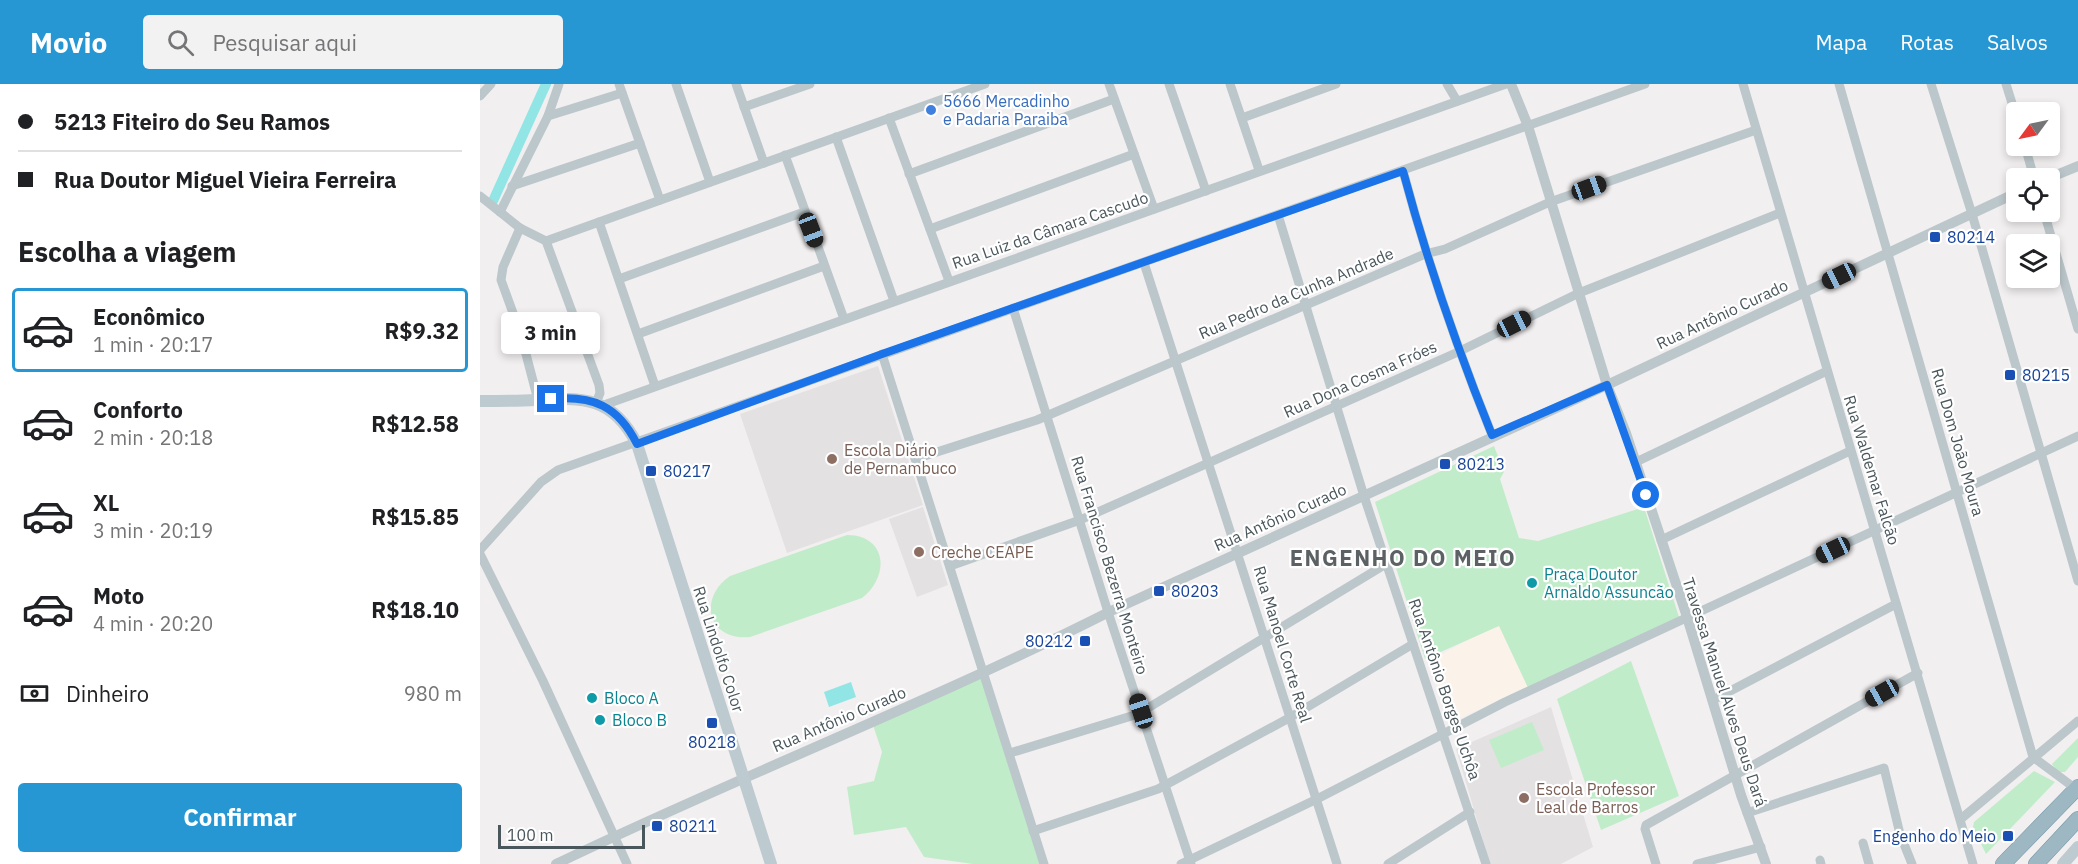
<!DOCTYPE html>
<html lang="pt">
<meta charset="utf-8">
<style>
:root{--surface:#fff;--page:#f2f2f2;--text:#202124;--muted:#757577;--line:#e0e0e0;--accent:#2797d4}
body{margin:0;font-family:"IBM Plex Sans",sans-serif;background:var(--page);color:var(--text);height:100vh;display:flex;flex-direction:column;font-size:22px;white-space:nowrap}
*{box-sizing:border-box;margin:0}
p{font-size:20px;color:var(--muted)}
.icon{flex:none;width:33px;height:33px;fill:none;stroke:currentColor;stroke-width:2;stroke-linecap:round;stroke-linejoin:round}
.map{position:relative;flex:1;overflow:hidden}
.details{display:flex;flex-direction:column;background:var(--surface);width:480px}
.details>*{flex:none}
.banner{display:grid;align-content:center;height:132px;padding:0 18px;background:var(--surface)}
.needle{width:39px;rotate:237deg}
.tools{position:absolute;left:1526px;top:18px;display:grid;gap:12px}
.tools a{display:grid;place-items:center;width:54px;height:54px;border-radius:6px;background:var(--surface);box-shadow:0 3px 9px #0003;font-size:30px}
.scale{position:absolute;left:18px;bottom:15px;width:147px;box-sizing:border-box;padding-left:6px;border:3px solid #49565b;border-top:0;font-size:16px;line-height:21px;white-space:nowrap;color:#49565b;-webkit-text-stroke:4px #fff;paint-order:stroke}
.end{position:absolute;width:27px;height:27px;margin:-14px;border:8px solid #1a73e8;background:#fff;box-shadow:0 0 0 3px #fff}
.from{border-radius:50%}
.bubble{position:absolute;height:42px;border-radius:6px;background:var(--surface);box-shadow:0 3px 9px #0003;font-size:20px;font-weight:700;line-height:42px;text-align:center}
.car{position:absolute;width:18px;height:36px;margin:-18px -9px;border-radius:8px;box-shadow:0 0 4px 2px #0007;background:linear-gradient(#222 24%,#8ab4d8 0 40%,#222 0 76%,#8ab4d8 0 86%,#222 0)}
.banner b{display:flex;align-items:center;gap:21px;height:57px;font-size:22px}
.banner b+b{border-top:2px solid var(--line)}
.banner i{width:15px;height:15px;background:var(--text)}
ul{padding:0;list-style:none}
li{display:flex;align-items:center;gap:18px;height:84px;margin:0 12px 9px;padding:0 6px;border:3px solid transparent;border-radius:6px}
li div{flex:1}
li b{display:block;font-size:22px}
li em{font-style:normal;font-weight:700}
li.current{border-color:var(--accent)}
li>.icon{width:54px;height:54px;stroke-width:1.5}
h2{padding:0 18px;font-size:27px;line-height:72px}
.pay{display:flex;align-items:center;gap:15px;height:66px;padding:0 18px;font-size:22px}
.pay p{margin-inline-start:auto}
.action{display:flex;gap:12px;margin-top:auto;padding:12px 18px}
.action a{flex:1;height:69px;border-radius:6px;background:var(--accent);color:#fff;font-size:24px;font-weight:700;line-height:69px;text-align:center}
header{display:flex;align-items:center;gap:36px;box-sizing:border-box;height:84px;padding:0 30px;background:var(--accent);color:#fff}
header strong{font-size:28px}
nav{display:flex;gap:33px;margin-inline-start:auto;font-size:21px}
.search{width:420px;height:54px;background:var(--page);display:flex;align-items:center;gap:15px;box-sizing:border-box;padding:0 21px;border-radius:6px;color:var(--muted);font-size:22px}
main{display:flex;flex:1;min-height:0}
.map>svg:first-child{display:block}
.commercial{fill:#fbf3ea}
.education{fill:#e3e1e1}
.green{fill:#c1ecc9}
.water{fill:#92e5e5}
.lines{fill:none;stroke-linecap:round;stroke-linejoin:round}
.canal{stroke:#92e5e5;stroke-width:10}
.trunk-casing{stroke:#7697a6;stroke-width:16}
.minor{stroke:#bcc7cb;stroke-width:9}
.tertiary{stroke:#bcc7cb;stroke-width:10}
.secondary{stroke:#bdcad0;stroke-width:12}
.trunk{stroke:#9eb8c3;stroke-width:15}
.route{stroke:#1a73e8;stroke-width:8}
.shop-dot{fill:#3f7fe0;stroke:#fff;stroke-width:2}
.transit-dot{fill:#1a4fb4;stroke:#fff;stroke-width:2}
.education-dot{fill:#8d6e63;stroke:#fff;stroke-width:2}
.culture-dot{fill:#0f9aa8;stroke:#fff;stroke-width:2}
.labels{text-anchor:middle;stroke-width:4.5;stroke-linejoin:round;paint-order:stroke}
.shop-label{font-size:16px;fill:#366cbe;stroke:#fff;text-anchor:start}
.street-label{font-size:16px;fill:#49565b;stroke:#fff}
.transit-label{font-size:16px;fill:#164399;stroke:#fff;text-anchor:start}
.education-label{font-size:16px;fill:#785e54;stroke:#fff;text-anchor:start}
.culture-label{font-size:16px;fill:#0d838f;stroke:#fff;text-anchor:start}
.district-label{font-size:22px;font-weight:bold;letter-spacing:1.5px;fill:#5c6164;stroke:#fff}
</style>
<header>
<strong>Movio</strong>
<div class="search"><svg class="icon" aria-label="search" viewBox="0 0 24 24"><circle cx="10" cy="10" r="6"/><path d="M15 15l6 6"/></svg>Pesquisar aqui</div>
<nav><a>Mapa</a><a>Rotas</a><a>Salvos</a></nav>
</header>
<main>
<section class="details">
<div class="banner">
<b><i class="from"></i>5213 Fiteiro do Seu Ramos</b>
<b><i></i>Rua Doutor Miguel Vieira Ferreira</b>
</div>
<h2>Escolha a viagem</h2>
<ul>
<li class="current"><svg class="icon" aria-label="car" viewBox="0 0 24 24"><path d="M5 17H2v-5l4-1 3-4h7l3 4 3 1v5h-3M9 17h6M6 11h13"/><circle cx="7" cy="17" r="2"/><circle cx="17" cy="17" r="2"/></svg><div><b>Econômico</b><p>1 min · 20:17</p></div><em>R$9.32</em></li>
<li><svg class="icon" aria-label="car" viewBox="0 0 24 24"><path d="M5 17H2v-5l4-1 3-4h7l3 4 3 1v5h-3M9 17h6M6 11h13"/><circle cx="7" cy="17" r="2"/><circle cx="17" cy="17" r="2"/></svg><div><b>Conforto</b><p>2 min · 20:18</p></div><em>R$12.58</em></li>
<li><svg class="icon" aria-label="car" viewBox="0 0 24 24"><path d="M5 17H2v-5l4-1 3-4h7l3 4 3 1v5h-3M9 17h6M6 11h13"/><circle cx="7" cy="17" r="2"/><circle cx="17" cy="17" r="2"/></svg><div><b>XL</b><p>3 min · 20:19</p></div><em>R$15.85</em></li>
<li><svg class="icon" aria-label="car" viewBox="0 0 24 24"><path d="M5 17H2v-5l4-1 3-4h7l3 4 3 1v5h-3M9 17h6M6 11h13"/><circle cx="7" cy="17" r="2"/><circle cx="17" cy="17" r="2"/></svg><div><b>Moto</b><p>4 min · 20:20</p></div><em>R$18.10</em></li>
</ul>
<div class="pay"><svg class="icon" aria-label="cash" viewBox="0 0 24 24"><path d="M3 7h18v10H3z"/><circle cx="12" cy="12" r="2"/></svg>Dinheiro<p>980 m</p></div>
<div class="action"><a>Confirmar</a></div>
</section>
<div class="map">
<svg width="1598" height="780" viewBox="0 0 1598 780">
<rect width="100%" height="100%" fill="#f2eff0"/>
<path class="commercial" d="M1020,538l31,63 -81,38 -22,-61z"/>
<g class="education">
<path d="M398,282l45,139 -136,48 -47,-139z"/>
<path d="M443,423l25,78 -31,12 -28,-78z"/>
<path d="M1071,623l42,140 -32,17h-71l-34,-115z"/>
</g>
<g class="green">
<path d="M1014,362l10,26 -4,7 19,59 19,3 106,-34 35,110 -150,73 -30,-64 -74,33 -50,-157z"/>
<path d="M367,451c39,0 44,40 15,63l-112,39c-42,4 -53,-38 -20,-61z"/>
<path d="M1151,577l48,135 -78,34 -44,-131z"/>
<path d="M503,589l61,191h-71l-49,-7 -18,-30 -52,8 -7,-48 27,-6 8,-29 -10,-30z"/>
<path d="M1052,638l12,28 -43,18 -12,-28z"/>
<path d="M1598,654v19l-13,15h-8l-5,-8z"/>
<path d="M1554,687l21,11 -69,72 -13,-27 1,-5z"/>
</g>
<path class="water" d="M371,598l5,15 -27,10 -5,-15z"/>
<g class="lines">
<path class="canal" d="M13,117l53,-117"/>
<g class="trunk-casing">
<g id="trunk">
<path d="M1523,780l75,-77"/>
<path d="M1556,780l42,-45"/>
</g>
</g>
<g class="minor">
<path d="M139,0l41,116"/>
<path d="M196,0l34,98"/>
<path d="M256,0l28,79"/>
<path d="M629,0l45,125"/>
<path d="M689,0l37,107"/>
<path d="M750,0l29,86"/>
<path d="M967,0l10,17"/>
<path d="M1263,0l230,780"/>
<path d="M1359,0l194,673 43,32"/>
<path d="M1451,0l41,130 106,367"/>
<path d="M1526,0l10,32"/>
<path d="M0,12l11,-12"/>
<path d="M264,23l66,-23"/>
<path d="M68,32l74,-23"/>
<path d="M409,34l60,163"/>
<path d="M762,34l94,-34"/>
<path d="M356,53l58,164"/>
<path d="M1545,62l9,32"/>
<path d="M305,71l59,164"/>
<path d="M923,87c24,90 54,177 89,264"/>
<path d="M429,90l205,-75"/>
<path d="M32,102l128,-43"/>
<path d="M0,112l40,32 26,13 53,144 1,8 -4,10"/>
<path d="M20,128l48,-96 11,-32"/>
<path d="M1564,128l34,117"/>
<path d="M798,131l86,281 122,368"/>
<path d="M119,138l56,164"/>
<path d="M40,144l-17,39 -2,13 20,55 17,65"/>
<path d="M450,145l204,-75"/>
<path d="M66,157l439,-157"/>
<path d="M664,179l193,601"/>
<path d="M139,195l185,-67"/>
<path d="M533,224l95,304 83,252"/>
<path d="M158,250l186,-68"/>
<path d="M402,270l162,510"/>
<path d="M124,321l902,-321"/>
<path d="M435,375l122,-39 388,-166 20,-5 105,-47 206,-72"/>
<path d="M1156,378l191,-91"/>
<path d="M1181,456l189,-89"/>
<path d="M0,466l61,-68 17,-12 1087,-386"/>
<path d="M0,470l63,127 84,183"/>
<path d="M470,482l130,-46 378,-168 121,-59 201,-80"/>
<path d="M1233,616l183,-96"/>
<path d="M530,669l128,-39 248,-150"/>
<path d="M1267,729l137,-45 16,66 12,30"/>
<path d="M1482,734l116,-97"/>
<path d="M553,747l125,-42 131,-71 124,-74"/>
<path d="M1383,759l6,21"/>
<path d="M1340,776l1,4"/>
<path d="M701,780l136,-65 188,-97 573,-266"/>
<path d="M908,780l82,-52"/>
<path d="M1176,780l-11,-35 1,-4 272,-152"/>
<path d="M1217,780l64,-17"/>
</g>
<g class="tertiary">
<path d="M1031,0l17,42 79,259 19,48 61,184 54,178 25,69"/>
<path d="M1569,94l29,-12"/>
<path d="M76,780c183,-88 373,-161 555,-253l496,-226 409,-192"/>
</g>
<g class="secondary">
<path d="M0,317c19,0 37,0 56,-1 48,-3 77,-3 101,44l134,420"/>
<path d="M1583,780l15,-17"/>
</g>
<use href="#trunk" class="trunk"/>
</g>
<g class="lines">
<path class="route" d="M71,315c42,-4 67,7 86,45l245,-90 521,-183c24,90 54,177 89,264l115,-50 39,110"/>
</g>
<circle class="shop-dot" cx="451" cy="26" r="6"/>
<g class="transit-dot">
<rect x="1449" y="147" width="12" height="12" rx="3"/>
<rect x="1524" y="285" width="12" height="12" rx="3"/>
<rect x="959" y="374" width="12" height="12" rx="3"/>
<rect x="165" y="381" width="12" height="12" rx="3"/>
<rect x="673" y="501" width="12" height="12" rx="3"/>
<rect x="599" y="551" width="12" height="12" rx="3"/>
<rect x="226" y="633" width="12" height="12" rx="3"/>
<rect x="171" y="736" width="12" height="12" rx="3"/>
<rect x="1522" y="746" width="12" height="12" rx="3"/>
</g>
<g class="education-dot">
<circle cx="352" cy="375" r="6"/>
<circle cx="439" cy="468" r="6"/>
<circle cx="1044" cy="714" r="6"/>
</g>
<g class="culture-dot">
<circle cx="1052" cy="499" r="6"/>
<circle cx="112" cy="614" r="6"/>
<circle cx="120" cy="636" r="6"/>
</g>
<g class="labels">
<g class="shop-label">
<text x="463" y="23">5666 Mercadinho<tspan x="463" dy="18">e Padaria Paraiba</tspan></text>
</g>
<g class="street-label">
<text transform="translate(570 146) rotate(-19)" y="6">Rua Luiz da Câmara Cascudo</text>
<text transform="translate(816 209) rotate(-23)" y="6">Rua Pedro da Cunha Andrade</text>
<text transform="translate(1242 230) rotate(-25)" y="6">Rua Antônio Curado</text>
<text transform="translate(880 295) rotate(-24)" y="6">Rua Dona Cosma Fróes</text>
<text transform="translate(1478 358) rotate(74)" y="6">Rua Dom João Moura</text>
<text transform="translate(1392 386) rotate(73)" y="6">Rua Waldemar Falcão</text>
<text transform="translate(800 433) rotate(-24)" y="6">Rua Antônio Curado</text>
<text transform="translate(630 481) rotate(73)" y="6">Rua Francisco Bezerra Monteiro</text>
<text transform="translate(803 560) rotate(73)" y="6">Rua Manoel Corte Real</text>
<text transform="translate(239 565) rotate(72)" y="6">Rua Lindolfo Color</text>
<text transform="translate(965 605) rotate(71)" y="6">Rua Antônio Borges Uchôa</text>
<text transform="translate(1245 608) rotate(72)" y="6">Travessa Manuel Alves Deus Dará</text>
<text transform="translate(359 635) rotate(-23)" y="6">Rua Antônio Curado</text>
</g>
<g class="transit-label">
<text x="1467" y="159">80214</text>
<text x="1542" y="297">80215</text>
<text x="977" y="386">80213</text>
<text x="183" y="393">80217</text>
<text x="691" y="513">80203</text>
<text x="593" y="563" text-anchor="end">80212</text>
<text x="232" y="664" text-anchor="middle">80218</text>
<text x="189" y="748">80211</text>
<text x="1516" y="758" text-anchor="end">Engenho do Meio</text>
</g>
<g class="education-label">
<text x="364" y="372">Escola Diário<tspan x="364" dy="18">de Pernambuco</tspan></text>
<text x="451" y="474">Creche CEAPE</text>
<text x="1056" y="711">Escola Professor<tspan x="1056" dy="18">Leal de Barros</tspan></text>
</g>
<g class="culture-label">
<text x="1064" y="496">Praça Doutor<tspan x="1064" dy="18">Arnaldo Assuncão</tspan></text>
<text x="124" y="620">Bloco A</text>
<text x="132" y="642">Bloco B</text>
</g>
<g class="district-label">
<text x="923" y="482">ENGENHO DO MEIO</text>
</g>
</g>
</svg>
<div class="tools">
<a><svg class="needle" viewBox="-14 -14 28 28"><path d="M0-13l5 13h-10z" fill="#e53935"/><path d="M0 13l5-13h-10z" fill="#757577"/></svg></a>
<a><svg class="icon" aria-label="locate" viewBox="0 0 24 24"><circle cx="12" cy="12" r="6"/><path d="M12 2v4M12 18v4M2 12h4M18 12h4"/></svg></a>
<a><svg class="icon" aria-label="layers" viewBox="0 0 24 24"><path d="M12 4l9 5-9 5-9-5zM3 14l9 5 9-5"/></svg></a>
</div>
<div class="scale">100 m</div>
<i class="end from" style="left:1166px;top:411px"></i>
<i class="end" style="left:71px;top:315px"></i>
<div class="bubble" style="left:21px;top:228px;width:99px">3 min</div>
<i class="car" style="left:1109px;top:104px;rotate:70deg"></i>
<i class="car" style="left:331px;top:146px;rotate:159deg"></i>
<i class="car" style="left:1359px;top:192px;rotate:244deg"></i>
<i class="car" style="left:1034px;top:240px;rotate:63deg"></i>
<i class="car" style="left:1353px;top:466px;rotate:245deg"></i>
<i class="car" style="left:1402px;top:609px;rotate:241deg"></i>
<i class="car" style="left:661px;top:627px;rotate:342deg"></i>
</div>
</main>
